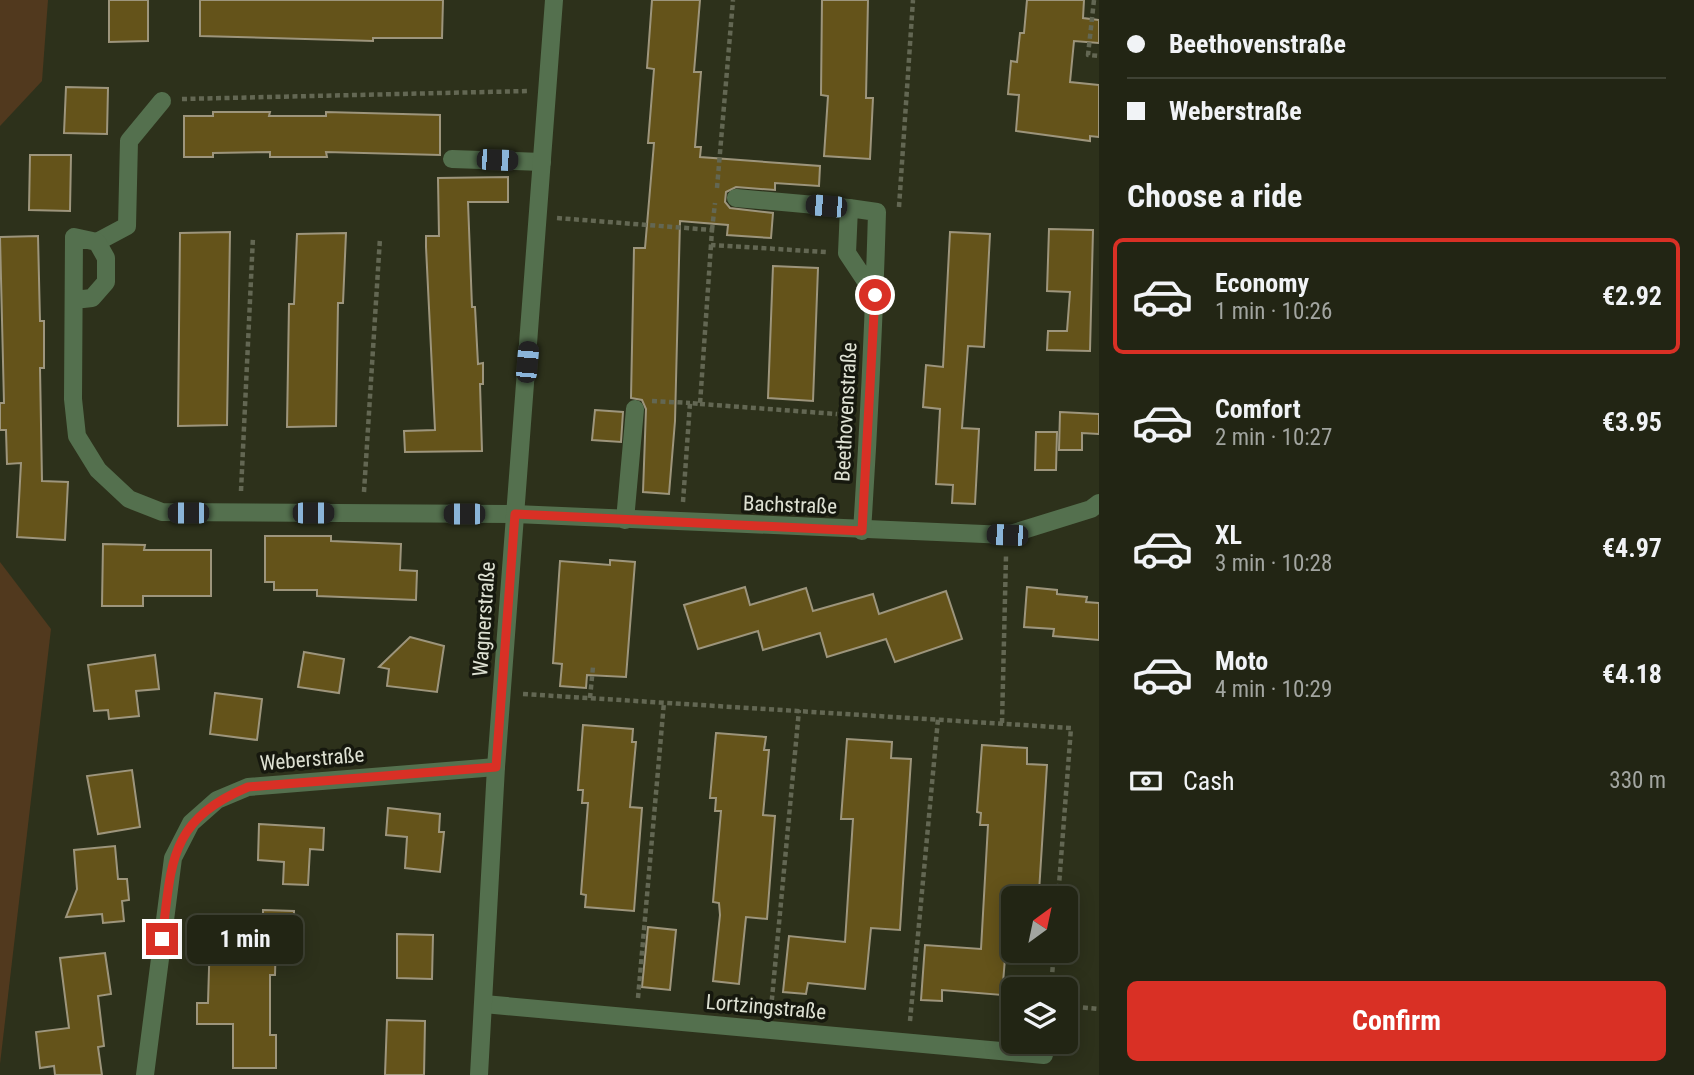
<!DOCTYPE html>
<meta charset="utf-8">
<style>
:root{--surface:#222514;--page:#2e3122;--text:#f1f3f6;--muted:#a2a5a0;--line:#3f4234;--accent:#d93025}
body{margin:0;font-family:"Roboto Condensed",sans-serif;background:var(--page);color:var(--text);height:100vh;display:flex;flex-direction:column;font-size:26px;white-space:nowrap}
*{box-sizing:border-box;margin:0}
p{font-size:23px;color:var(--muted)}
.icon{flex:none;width:38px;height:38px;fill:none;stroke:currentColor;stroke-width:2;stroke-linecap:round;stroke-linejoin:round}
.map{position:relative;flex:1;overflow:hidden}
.side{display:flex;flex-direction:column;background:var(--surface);width:595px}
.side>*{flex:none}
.guide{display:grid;align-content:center;height:154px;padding:0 28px;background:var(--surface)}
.needle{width:46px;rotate:33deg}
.buttons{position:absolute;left:1001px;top:886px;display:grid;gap:14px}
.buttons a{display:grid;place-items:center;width:77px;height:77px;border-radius:10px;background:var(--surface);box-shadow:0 4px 18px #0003,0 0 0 2px var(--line);font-size:35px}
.end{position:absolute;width:32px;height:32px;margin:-16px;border:9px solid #d93025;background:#fff;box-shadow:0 0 0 4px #fff}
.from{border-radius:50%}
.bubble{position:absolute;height:49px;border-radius:10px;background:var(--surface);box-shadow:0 4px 18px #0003,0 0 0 2px var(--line);font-size:23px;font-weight:700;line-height:49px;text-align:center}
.car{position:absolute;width:21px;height:42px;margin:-21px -10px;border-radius:9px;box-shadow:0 0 5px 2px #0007;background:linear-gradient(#222 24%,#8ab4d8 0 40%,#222 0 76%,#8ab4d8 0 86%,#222 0)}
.guide b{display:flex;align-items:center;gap:24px;height:66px;font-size:26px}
.guide b+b{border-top:2px solid var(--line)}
.guide i{width:18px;height:18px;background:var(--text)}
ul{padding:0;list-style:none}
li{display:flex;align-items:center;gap:21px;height:116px;margin:0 14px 10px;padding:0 14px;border:4px solid transparent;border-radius:10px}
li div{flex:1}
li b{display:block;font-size:26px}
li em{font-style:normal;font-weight:700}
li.on{border-color:var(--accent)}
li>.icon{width:63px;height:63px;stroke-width:1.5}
h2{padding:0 28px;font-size:32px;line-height:84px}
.pay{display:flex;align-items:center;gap:18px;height:77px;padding:0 28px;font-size:26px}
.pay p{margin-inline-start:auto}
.cta{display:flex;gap:14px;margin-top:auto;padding:14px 28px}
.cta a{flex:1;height:80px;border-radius:10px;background:var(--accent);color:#fff;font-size:28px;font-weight:700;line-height:80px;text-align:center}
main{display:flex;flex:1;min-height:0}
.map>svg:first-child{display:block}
.green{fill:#51391e}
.building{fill:#64531a;stroke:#9d957c;stroke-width:2}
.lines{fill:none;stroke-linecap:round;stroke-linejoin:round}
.path{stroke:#636753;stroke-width:4.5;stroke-dasharray:5 3.5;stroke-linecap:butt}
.minor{stroke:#54704e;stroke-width:18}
.route{stroke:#d93025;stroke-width:9}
.labels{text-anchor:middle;stroke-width:7;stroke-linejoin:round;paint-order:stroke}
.street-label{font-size:21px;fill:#dee1d3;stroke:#16180e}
</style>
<main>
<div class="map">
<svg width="1099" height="1075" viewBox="0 0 1099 1075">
<rect width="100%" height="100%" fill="#2d311b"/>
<g class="green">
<path d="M0,0h48l-6,81 -42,45z"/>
<path d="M0,562l51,67 -51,435z"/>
</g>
<g class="building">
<path d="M109,0h39v41l-39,1z"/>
<path d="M200,0h243l-1,38h-69v3l-173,-5z"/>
<path d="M652,0h48l-6,72h7l-6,75h6l-1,10 120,9 -1,20 -44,-3v7l-39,-3 -10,5 -1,10 5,6 43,5 -2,25 -44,-3 1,-10 -48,-4 -5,200 -6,73 -26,-2 3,-83 -4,-9 -11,-2 3,-150h11l9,-105h-6l6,-74 -7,-1z"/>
<path d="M822,0h46l-2,98h7l-3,61 -46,-3 4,-60 -7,-1z"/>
<path d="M1027,0h57l-1,18 16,2v23l-25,-2 -4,41 29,3v52l-9,-1v5l-74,-10 3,-36 -11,-1 3,-33 6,1 3,-29h4z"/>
<path d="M66,87l42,1 -1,46 -43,-1z"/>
<path d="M213,112h57l-1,4h57v-4l114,3v40l-114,-3 1,5h-57v-5l-57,1v4h-29v-41h29z"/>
<path d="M30,155h41l-1,56 -41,-1z"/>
<path d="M508,177v25h-40l4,105h3l3,57 5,-1v21h-3l2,67 -77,1 -1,-21 31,-1 -9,-183v-11h13l-1,-58z"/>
<path d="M1049,229l44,1 -3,121 -43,-1 1,-19h19l3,-39 -23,-1z"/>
<path d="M230,232l-3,193 -49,1 2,-193z"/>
<path d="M950,232l40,2 -6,113 -16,-1 -6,82 17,1 -4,75 -23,-1 1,-18 -17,-1 4,-75 -17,-2 3,-42 17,2z"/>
<path d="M346,233l-3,70h-5l-2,123 -49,1 2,-123h5l3,-70z"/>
<path d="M38,236l2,85h4v47h-4l2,113 26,1 -3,58 -48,-3 4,-74 -14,1 -1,-34h-6v-27h4l-4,-166z"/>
<path d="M773,266l45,2 -5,133 -45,-3z"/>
<path d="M595,410l28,2 -2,30 -29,-2z"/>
<path d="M1060,412l39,2v20l-17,-1v17h-23z"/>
<path d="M1036,432h21l-1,38h-21z"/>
<path d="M265,536h66v5l70,3 -1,26 17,1 -1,29 -99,-4v-6h-43v-8h-9z"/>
<path d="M103,544l42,1 -1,5h67v46h-68v10h-41z"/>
<path d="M610,560l25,2 -9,115 -39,-2 -1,13 -26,-2 2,-22 -9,-1 7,-102 50,4z"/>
<path d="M745,587l5,18 56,-17 7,23 60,-17 6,20 67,-23 16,48 -67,23 -9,-23 -59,18 -7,-24 -57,17 -5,-19 -60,18 -14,-44z"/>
<path d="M1027,587l30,3v4l30,3 -1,5 13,1v37l-46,-4 1,-7 -30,-2z"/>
<path d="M410,637l34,9 -7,46 -50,-6 2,-17 -10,-2z"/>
<path d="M304,652l40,7 -5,34 -41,-6z"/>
<path d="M155,655l4,34 -23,2 3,25 -30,3 -1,-9 -14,1 -6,-46z"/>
<path d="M215,693l47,6 -5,41 -47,-6z"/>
<path d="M583,725l50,4 -1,13h4l-6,65 12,1 -8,103 -49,-4 1,-12 -5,-1 7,-91h-6l1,-13h-5z"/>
<path d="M716,733l50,4 -2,13h5l-6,65 12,1 -8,103 -21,-2 -7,67 -26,-3 7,-66 -1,-12 -6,-1 8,-91h-6l1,-13h-6z"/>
<path d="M847,739l45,3 -1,16 20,1 -11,171 -29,-2 -6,61 -57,-6 -2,11 -23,-2 6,-56 56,6 8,-123h-12z"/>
<path d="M982,745l45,3v16l20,1 -8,127h-5v6h-21v37l-6,-1 -5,61 -60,-5v11l-21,-1 4,-55 56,4 7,-124h-8l1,-12 -4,-1z"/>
<path d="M132,770l8,57 -42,7 -11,-58z"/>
<path d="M388,808l52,6 -1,18h5l-4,40 -35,-4 2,-31 -21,-2z"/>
<path d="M259,824l65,4 -1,22 -13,-1 -2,36 -25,-1 1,-22 -26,-2z"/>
<path d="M115,846l3,33h9l2,21 -7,1 2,20 -21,2 -1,-9 -36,3 11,-28 -3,-39z"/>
<path d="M263,910l31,1 -1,29 -17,-1 -1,36h-5v60h6v33h-43v-44h-36v-21h11l2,-68 53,1z"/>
<path d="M648,927l28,3 -6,60 -28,-3z"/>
<path d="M397,934l36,1 -1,44 -35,-1z"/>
<path d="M105,953l6,41 -13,2 6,50 -6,1 4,28h-47l-1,-9 -14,2 -4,-36 33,-4 -9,-70z"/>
<path d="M387,1020l38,1 -1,54h-39z"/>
</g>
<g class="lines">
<g class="path">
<path d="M1094,0l-6,55 11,1"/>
<path d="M182,99l347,-8"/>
<path d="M717,188l16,-188"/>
<path d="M899,207l14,-207"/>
<path d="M557,218l155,12 -1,15 115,7"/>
<path d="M712,230l3,-27"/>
<path d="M652,401l38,2"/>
<path d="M700,404l137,10"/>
<path d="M241,491l12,-254"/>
<path d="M364,492l16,-254"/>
<path d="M683,502l7,-99 10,1 11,-159"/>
<path d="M523,694l548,34 -13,170"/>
<path d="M590,698l3,-31"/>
<path d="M1002,723l4,-167"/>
<path d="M1051,989l3,-39"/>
<path d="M638,998l26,-296"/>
<path d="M1066,1006l33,3"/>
<path d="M771,1009l28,-299"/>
<path d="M910,1021l28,-302"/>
</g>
<g class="minor">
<path d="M452,159l90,3"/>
<path d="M736,198l113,10"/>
<path d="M97,242l30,-16 2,-85 33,-40"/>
<path d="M74,300l18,-2 14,-16v-24l-9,-16 -23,-5 -1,162 4,37 21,34 31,29 33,13 353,2 492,21 84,-26 8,-6"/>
<path d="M625,520l10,-111"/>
<path d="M862,531c7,-107 12,-213 15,-319l-28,-4 -2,45 28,42"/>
<path d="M484,1004l560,51"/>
<path d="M145,1075l28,-217 18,-35 26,-23 31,-13 248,-20"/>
<path d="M479,1075l17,-308 58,-767"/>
</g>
</g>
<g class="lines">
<path class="route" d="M162,939c10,-77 6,-118 86,-152l248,-20 19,-253 347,17 13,-236"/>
</g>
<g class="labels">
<g class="street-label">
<text transform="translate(846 412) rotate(-87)" y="7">Beethovenstraße</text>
<text transform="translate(790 505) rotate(2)" y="7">Bachstraße</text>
<text transform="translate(484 619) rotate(-86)" y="7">Wagnerstraße</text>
<text transform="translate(312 759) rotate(-5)" y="7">Weberstraße</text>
<text transform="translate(766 1007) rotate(5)" y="7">Lortzingstraße</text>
</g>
</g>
</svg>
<div class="buttons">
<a><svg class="needle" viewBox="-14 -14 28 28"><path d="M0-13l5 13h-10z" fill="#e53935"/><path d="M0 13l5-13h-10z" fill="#a2a5a0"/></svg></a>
<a><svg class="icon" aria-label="layers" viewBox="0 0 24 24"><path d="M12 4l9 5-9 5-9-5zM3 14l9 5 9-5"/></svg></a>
</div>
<i class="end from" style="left:875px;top:295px"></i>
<i class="end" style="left:162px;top:939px"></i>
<div class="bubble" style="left:187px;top:915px;width:116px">1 min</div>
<i class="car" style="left:497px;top:160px;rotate:92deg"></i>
<i class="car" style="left:826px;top:206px;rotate:275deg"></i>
<i class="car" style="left:527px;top:362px;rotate:5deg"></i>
<i class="car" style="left:188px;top:513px;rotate:270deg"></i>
<i class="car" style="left:313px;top:513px;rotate:90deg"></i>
<i class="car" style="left:464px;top:514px;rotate:270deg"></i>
<i class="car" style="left:1007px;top:535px;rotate:272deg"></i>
</div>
<section class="side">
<div class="guide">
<b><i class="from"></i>Beethovenstraße</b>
<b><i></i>Weberstraße</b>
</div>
<h2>Choose a ride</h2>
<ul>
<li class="on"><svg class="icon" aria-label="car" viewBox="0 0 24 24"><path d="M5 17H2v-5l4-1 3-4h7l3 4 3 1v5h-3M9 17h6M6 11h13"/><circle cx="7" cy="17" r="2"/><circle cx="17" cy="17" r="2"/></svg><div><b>Economy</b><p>1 min · 10:26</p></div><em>€2.92</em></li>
<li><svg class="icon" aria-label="car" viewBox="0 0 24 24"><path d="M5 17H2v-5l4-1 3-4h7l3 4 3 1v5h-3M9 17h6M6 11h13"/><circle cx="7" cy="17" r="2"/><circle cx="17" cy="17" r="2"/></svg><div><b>Comfort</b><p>2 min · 10:27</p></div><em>€3.95</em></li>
<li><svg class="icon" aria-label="car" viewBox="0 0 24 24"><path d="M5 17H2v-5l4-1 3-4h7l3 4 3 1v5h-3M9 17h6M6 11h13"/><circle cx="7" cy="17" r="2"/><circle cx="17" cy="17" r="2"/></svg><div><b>XL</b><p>3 min · 10:28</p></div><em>€4.97</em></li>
<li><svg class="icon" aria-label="car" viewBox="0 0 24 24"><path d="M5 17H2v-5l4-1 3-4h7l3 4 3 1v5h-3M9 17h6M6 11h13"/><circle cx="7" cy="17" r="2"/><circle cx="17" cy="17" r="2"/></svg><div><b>Moto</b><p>4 min · 10:29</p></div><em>€4.18</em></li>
</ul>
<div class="pay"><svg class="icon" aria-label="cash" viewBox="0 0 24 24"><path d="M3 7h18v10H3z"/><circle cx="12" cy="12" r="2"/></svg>Cash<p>330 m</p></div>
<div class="cta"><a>Confirm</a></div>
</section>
</main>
